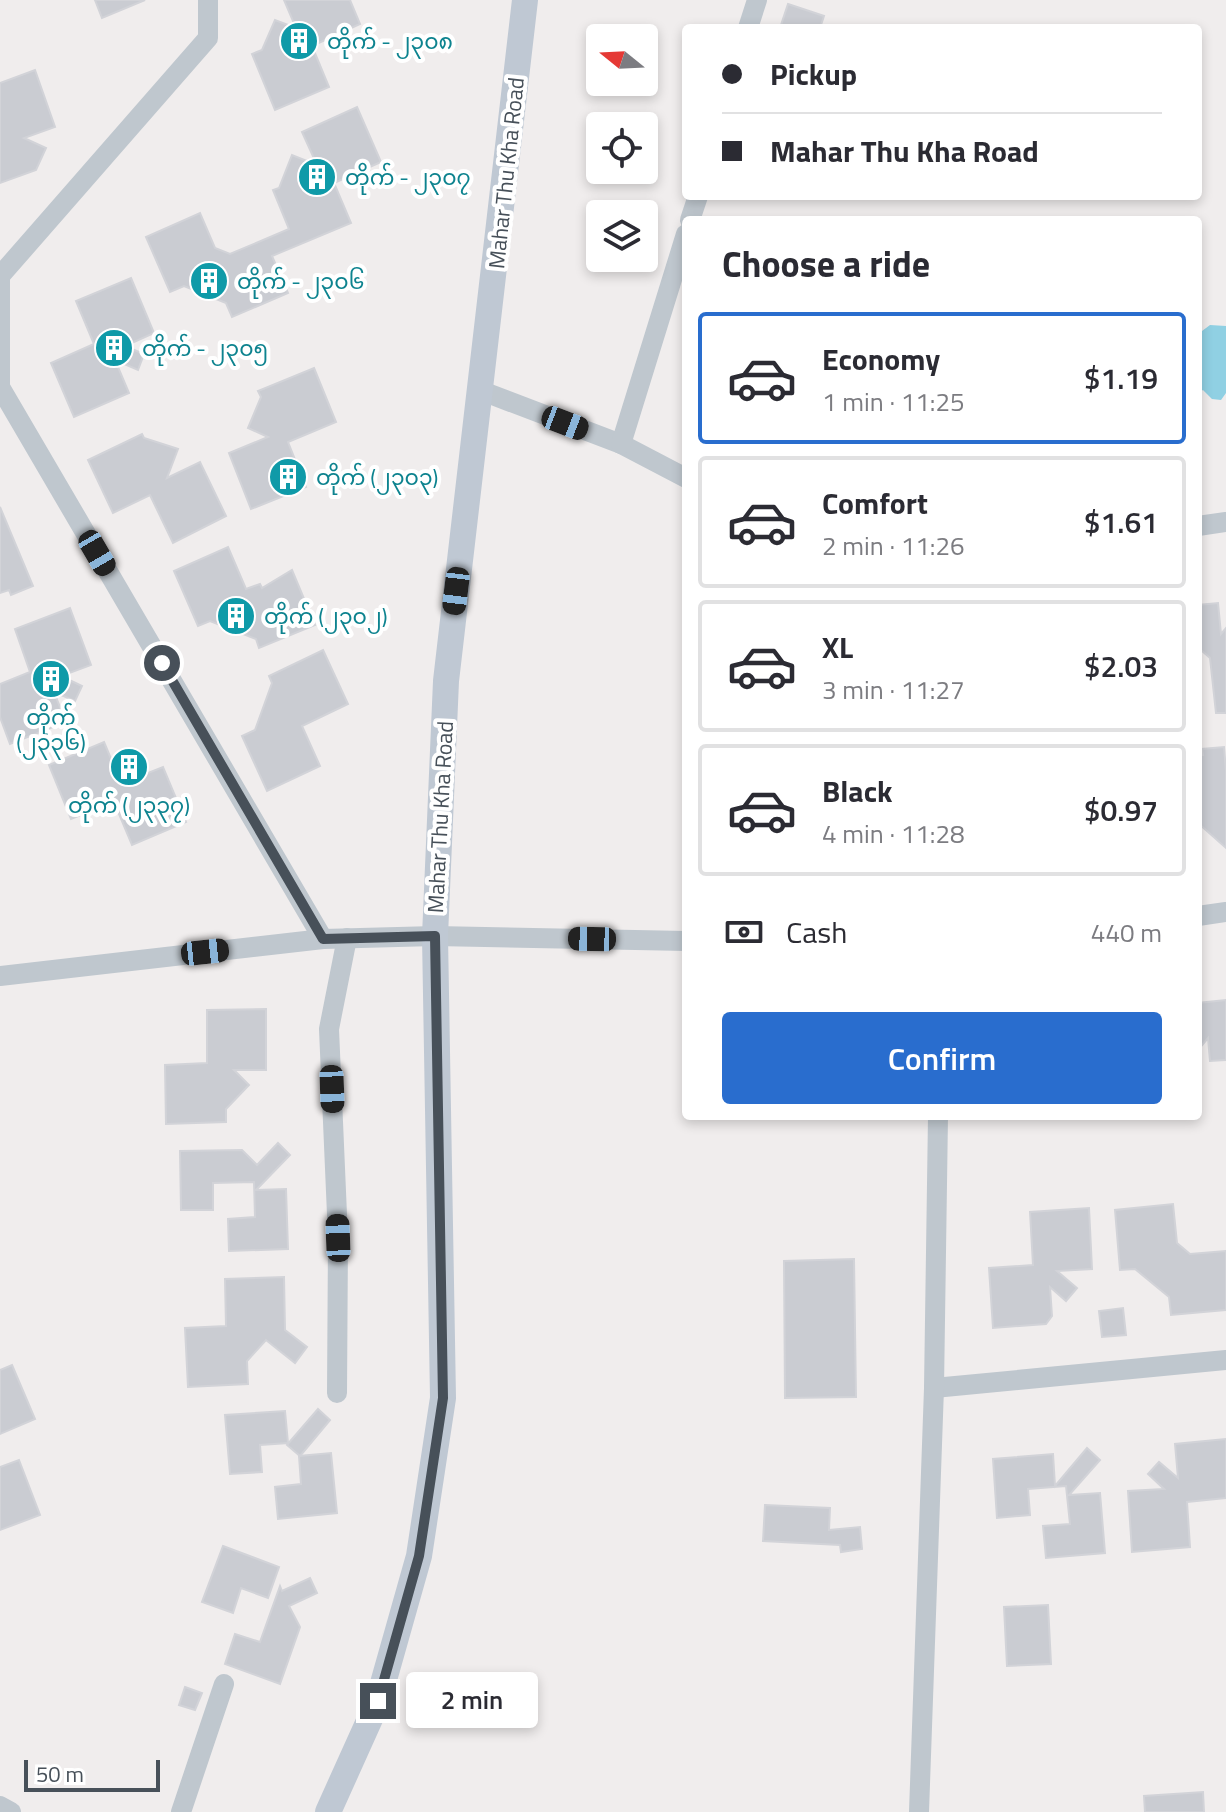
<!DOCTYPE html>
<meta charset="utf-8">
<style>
:root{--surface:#fff;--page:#f2f2f3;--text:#2b2b33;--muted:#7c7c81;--line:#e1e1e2;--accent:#296dce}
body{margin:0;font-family:"Titillium Web","Noto Sans Myanmar",sans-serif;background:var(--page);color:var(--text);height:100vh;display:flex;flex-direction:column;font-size:30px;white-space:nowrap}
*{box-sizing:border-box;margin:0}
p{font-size:26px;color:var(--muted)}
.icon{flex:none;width:44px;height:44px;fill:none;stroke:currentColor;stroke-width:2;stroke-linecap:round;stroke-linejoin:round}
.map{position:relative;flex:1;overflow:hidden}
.side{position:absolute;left:682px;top:216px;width:520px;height:904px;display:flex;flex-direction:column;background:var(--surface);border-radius:8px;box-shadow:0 4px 12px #0003}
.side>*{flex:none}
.guide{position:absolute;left:682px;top:24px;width:520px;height:176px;border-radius:8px;box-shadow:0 4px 12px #0003;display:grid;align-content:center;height:176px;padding:0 40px;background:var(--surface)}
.needle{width:52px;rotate:288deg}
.fabs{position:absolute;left:586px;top:24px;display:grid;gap:16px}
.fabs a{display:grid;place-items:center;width:72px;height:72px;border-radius:8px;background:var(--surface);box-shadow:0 4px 12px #0003;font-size:40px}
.scale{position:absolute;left:24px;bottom:20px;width:136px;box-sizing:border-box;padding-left:8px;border:4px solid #475059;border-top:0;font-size:22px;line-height:28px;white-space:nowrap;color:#475059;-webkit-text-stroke:6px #fff;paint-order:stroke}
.end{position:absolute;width:36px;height:36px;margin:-18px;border:10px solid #475059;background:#fff;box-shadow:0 0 0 4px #fff}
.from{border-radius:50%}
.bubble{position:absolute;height:56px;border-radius:8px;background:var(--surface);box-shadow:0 4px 12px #0003;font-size:26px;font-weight:600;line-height:56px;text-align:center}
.car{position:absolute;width:24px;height:48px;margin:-24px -12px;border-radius:10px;box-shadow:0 0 6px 2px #0007;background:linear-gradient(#222 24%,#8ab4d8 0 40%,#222 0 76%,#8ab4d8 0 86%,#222 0)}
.guide b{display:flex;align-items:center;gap:28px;height:76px;font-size:30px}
.guide b+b{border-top:2px solid var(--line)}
.guide i{width:20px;height:20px;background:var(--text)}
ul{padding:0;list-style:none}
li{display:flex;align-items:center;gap:24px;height:132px;margin:0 16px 12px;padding:0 24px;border:4px solid var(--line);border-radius:8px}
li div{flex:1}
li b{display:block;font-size:30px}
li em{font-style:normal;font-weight:600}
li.on{border-color:var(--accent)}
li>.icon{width:72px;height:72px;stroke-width:1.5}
h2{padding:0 40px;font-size:36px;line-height:96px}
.pay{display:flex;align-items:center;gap:20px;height:88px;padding:0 40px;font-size:30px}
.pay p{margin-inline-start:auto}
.cta{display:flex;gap:16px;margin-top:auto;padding:16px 40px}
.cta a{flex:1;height:92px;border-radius:8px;background:var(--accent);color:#fff;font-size:32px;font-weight:600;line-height:92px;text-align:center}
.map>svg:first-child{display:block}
.water{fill:#90d0e3}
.building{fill:#caccd2;stroke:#d2d3d8;stroke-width:2}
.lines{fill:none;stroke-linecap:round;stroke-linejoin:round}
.street{stroke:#bfc7ce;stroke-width:20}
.secondary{stroke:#bfc8d3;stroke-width:26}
.route{stroke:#475059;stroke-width:10}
.labels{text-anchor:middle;stroke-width:8;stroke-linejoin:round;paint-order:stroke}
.culture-label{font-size:22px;fill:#0d838f;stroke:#fff;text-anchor:start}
.street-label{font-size:22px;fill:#475059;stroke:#fff}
</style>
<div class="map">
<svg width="1226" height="1812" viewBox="0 0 1226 1812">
<rect width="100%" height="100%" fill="#f0eded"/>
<path class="water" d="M1210,325l16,1v67l-5,7 -9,-1 -9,-9 -5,3v-59z"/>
<g class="building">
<path d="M95,0h50l-43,18z"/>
<path d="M284,0h66l10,24 -48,22 17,41 -54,23 -23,-56 10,-4 13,-30 21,8z"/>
<path d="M788,4l36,12 -4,12h-40z"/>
<path d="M35,70l20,57 -31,11 22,10 -10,22 -36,13v-100z"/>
<path d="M357,107l24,55 -47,21 17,40 -79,33 16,37 -56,24 -6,-14 -42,-17 -14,6 -24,-55 54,-24 15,35 15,6 59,-25 -16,-39 6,-2 13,-33 25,10 -15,-33z"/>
<path d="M131,278l23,55 -29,13 19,8 -6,16 -23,-10 14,33 -55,24 -23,-54 43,-19 -18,-43z"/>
<path d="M314,368l22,54 -48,20 18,45 -55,22 -22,-56 39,-16 -20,-9 13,-31 -3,-6z"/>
<path d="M142,434l2,4 34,11 -11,29 33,-16 26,54 -53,27 -23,-48 -37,18 -25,-53z"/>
<path d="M0,507l33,79 -22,9 -2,-5 -9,3z"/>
<path d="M228,547l18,42 14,-5 2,4 30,-18 23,55 -56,23 -3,-9 -46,-18 -12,5 -24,-55z"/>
<path d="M1218,603l3,31 5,-6v85h-10l-6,-55 -9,-8 -3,-45z"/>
<path d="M70,608l21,57 -30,11 21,10 -7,15 -21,-9 12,30 -56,22 -10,-27v-33l30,-12 -15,-43z"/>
<path d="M323,650l25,54 -46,22 18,40 -53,25 -25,-55 13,-6 17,-47 -3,-7z"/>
<path d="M104,742l13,31 10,-23 15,7 -9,22 30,-12 23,55 -54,23 -18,-43 -43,17 -22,-54z"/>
<path d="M1224,747l2,24v77l-28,-25v-68h5l-1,-6z"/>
<path d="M1226,1000v60l-16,1 -2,-23 -10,12v-47z"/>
<path d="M266,1009v61h-32l15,15 -23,24v13l-60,2 -1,-59 42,-2v-53z"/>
<path d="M278,1143l12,12 -34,35 30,-1 2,60 -59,2 -1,-32 27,-2 -1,-35 -41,1v27h-32l-1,-59 62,-1 15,15z"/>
<path d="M1173,1204l4,39 13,11 36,-3v59l-55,5 -2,-18 -34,-28 -15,1 -5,-60z"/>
<path d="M1089,1208l3,61 -35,2 20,17 -11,13 -16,-14 2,29 -6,8 -53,4 -4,-60 44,-3 -3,-53z"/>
<path d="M854,1259l2,138 -71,1 -1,-137z"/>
<path d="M284,1277l1,53 22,17 -12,16 -29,-23 -19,21 1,23 -60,3 -3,-59 41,-2 -1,-47z"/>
<path d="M1123,1308l3,27 -24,2 -3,-26z"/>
<path d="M12,1365l23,54 -35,15v-64z"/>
<path d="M318,1409l12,11 -30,36 -13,-11z"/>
<path d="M285,1411l3,32 -28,2 2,27 -32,2 -5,-59z"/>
<path d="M1226,1439v59l-39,4 3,45 -58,5 -4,-61 36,-2 -16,-15 11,-12 19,16 -3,-34z"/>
<path d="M1087,1448l13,12 -31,35 31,-2 5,60 -59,5 -3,-32 27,-2 -4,-38 -38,3 2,26 -33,3 -4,-59 60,-5 2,32z"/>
<path d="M331,1453l6,60 -59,6 -3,-32 26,-3 -2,-28z"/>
<path d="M19,1460l21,55 -40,15v-63z"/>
<path d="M765,1505l65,3 -1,22 31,-3 2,22 -21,3 -1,-7 -77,-4z"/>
<path d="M223,1546l56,21 -11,31 -27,-10 -8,25 -31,-11z"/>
<path d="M310,1578l7,15 -28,13 11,21 -20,57 -55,-20 10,-30 25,8 20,-56 2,5z"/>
<path d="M1048,1605l3,59 -44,2 -3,-59z"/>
<path d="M185,1687l17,6 -7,17 -16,-5z"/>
<path d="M1203,1792l1,20h-59l-1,-16z"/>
</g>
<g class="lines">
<g class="street">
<path d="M208,0v38l-208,238v111l323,552"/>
<path d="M748,28l9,-28"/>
<path d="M690,220l8,-24"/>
<path d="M482,391l139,53 65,34"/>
<path d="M621,444l65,-210"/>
<path d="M1198,526l28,-4"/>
<path d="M1198,916l28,-4"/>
<path d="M0,976l323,-37 112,-3 251,5"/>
<path d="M934,1388l292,-28"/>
<path d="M337,1393l1,-155 -9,-209 18,-91"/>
<path d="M0,1806l11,6"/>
<path d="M181,1812l43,-128"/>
<path d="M919,1812l15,-424 4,-272"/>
</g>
<path class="secondary" d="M328,1812l50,-111 41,-145 24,-158 -8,-462 11,-255 79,-681"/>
</g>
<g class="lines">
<path class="route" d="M162,663l161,276 112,-3 8,462 -24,158 -41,145"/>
</g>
<defs>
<g id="building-disc" transform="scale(2)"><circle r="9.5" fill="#0f9aa8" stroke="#fff"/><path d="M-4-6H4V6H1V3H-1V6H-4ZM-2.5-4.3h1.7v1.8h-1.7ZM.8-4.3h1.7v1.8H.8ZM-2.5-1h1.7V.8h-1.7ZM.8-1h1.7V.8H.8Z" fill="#fff"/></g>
</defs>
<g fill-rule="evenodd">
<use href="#building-disc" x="299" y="41"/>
<use href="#building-disc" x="317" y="177"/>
<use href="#building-disc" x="209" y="281"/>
<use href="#building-disc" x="114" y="348"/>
<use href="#building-disc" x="288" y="477"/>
<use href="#building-disc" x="236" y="616"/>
<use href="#building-disc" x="51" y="679"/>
<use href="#building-disc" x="129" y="767"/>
</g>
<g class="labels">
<g class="culture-label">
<text x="327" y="49">တိုက် - ၂၃၀၈</text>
<text x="345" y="185">တိုက် - ၂၃၀၇</text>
<text x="237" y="289">တိုက် - ၂၃၀၆</text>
<text x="142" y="356">တိုက် - ၂၃၀၅</text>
<text x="316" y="485">တိုက် (၂၃၀၃)</text>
<text x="264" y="624">တိုက် (၂၃၀၂)</text>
<text x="51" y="725" text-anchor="middle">တိုက်<tspan x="51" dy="25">(၂၃၃၆)</tspan></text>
<text x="129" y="813" text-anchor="middle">တိုက် (၂၃၃၇)</text>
</g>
<g class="street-label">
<text transform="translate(506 173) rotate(-84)" y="8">Mahar Thu Kha Road</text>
<text transform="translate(440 817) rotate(-87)" y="8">Mahar Thu Kha Road</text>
</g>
</g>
</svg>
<div class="fabs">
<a><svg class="needle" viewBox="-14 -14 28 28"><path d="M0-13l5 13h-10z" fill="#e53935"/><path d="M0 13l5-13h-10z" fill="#7c7c81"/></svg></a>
<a><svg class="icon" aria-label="locate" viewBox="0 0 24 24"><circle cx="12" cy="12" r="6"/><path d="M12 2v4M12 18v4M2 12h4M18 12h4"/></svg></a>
<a><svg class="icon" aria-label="layers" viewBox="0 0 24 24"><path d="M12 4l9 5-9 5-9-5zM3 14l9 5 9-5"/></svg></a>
</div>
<div class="scale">50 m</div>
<i class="end from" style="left:162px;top:663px"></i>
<i class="end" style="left:378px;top:1701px"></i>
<div class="bubble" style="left:406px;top:1672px;width:132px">2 min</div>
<i class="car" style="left:565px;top:423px;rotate:111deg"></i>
<i class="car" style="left:97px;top:553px;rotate:150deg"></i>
<i class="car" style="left:456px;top:591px;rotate:187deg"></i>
<i class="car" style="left:592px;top:939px;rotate:271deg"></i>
<i class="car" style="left:205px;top:952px;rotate:84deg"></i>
<i class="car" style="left:332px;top:1089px;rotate:178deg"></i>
<i class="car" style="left:338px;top:1238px;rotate:358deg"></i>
<div class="guide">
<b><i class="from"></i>Pickup</b>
<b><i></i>Mahar Thu Kha Road</b>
</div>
<section class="side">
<h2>Choose a ride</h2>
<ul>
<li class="on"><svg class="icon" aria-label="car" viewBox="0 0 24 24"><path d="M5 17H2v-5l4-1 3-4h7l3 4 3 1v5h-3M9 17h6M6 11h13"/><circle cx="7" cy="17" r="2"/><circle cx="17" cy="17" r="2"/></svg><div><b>Economy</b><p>1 min · 11:25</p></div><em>$1.19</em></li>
<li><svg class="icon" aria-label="car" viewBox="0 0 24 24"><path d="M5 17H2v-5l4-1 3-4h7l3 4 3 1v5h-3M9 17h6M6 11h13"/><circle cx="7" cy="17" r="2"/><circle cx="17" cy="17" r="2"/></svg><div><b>Comfort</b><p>2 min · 11:26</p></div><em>$1.61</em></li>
<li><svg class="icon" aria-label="car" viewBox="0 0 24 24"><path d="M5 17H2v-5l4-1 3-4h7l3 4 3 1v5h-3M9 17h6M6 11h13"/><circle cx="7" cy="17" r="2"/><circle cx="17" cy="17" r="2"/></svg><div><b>XL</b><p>3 min · 11:27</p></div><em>$2.03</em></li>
<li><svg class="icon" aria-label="car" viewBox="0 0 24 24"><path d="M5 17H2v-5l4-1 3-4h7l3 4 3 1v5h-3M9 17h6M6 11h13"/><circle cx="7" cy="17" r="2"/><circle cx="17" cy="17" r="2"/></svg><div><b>Black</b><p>4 min · 11:28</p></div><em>$0.97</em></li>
</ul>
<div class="pay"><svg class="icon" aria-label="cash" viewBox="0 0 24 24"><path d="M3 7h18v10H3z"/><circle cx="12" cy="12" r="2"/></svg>Cash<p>440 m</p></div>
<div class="cta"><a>Confirm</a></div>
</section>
</div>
